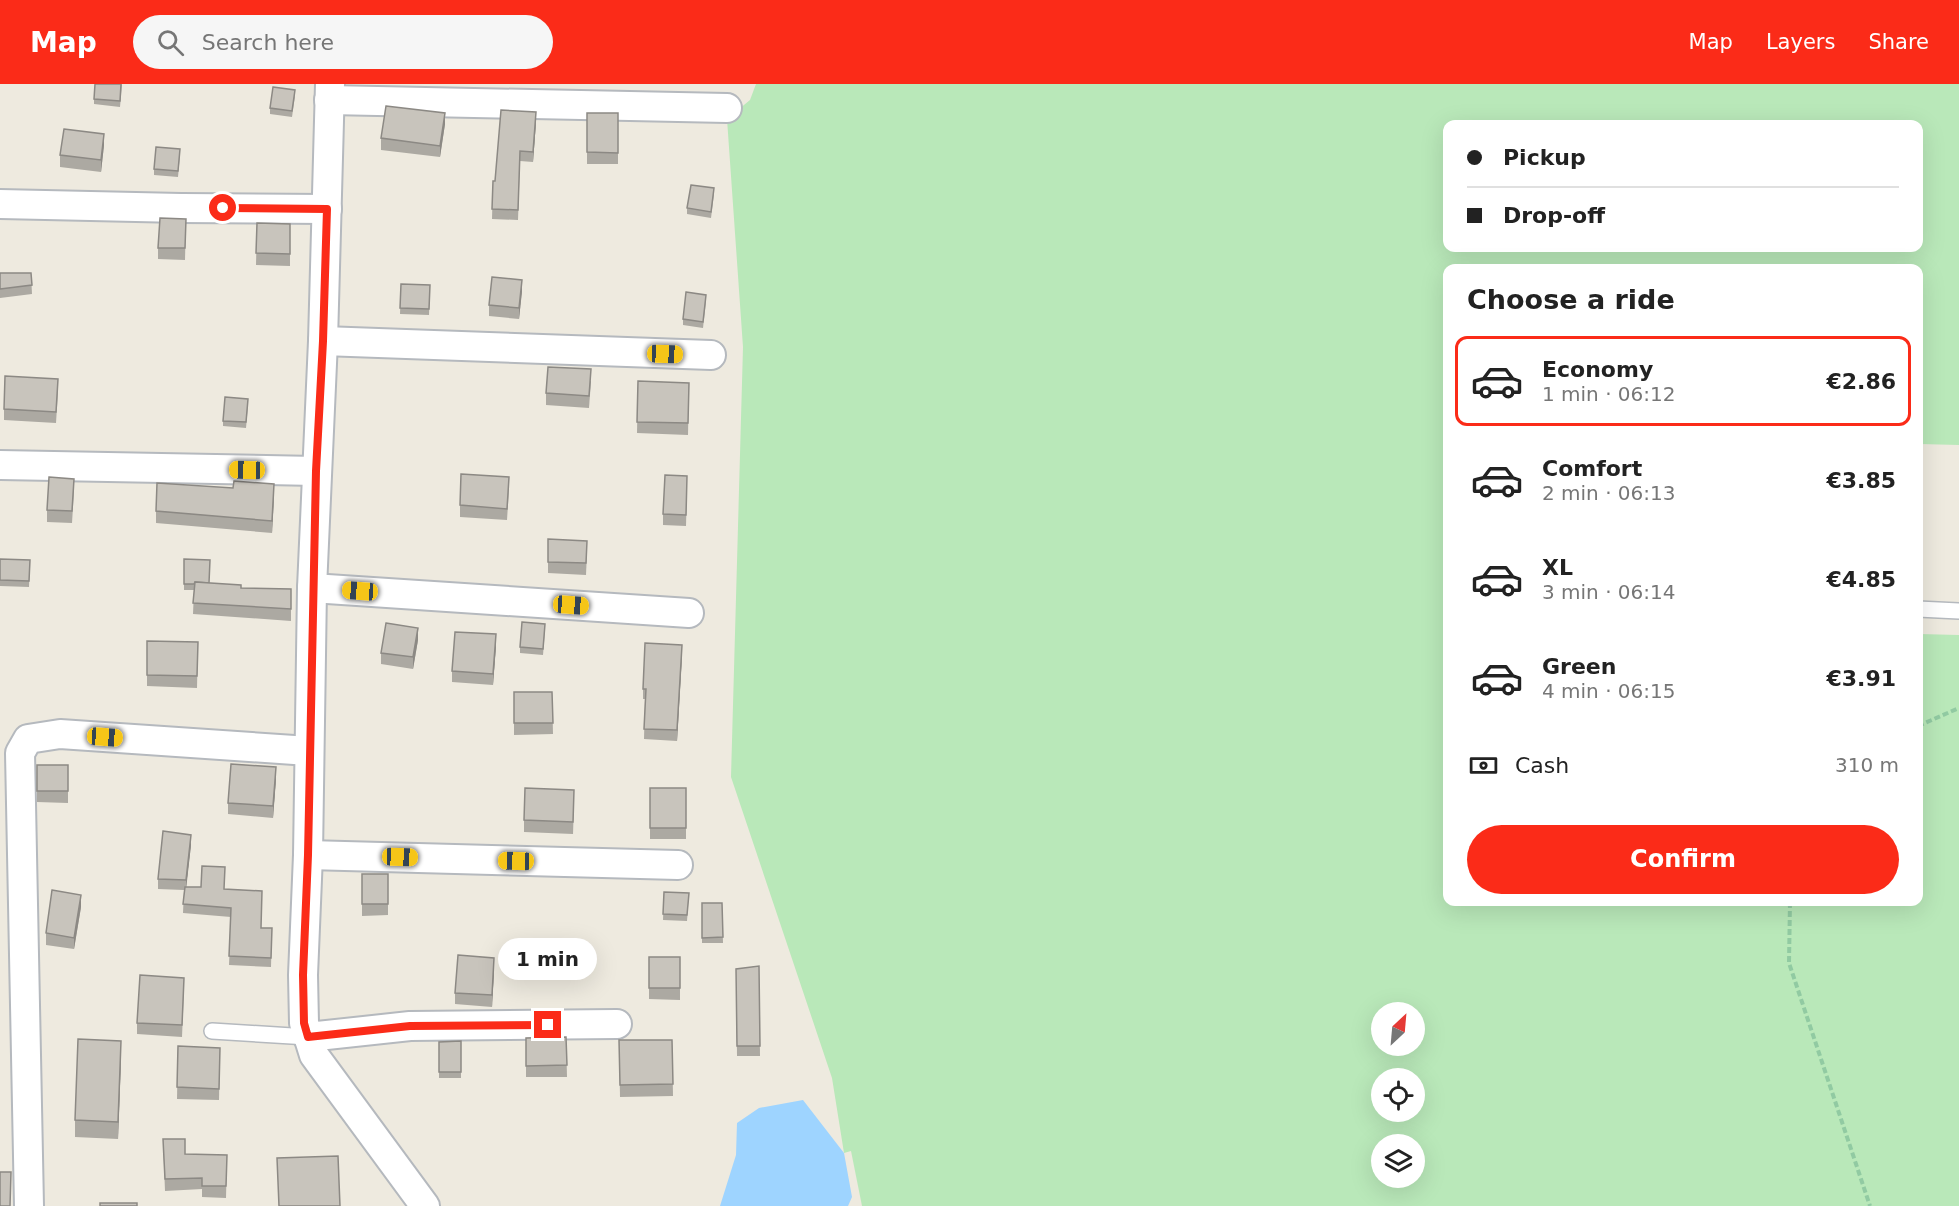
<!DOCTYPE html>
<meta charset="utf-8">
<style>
:root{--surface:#fff;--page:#f6f6f6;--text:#222;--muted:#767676;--line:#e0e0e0;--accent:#fb2b18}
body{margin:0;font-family:"DejaVu Sans",sans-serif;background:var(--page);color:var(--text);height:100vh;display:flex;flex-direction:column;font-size:22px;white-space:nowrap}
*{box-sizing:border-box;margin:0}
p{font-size:20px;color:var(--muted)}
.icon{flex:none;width:33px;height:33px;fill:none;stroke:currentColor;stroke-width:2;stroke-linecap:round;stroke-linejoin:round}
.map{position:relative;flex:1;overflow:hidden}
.details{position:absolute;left:1443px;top:180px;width:480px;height:642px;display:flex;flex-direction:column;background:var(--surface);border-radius:12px;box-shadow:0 6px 24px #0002}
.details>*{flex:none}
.guide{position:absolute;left:1443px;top:36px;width:480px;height:132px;border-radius:12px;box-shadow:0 6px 24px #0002;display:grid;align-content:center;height:132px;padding:0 24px;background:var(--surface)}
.needle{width:39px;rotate:26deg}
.buttons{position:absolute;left:1371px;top:918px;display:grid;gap:12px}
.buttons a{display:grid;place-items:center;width:54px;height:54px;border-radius:50%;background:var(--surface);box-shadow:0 6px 24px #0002;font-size:30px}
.end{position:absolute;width:27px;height:27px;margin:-14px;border:8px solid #fb2b18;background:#fff;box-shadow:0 0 0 3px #fff}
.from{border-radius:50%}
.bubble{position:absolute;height:42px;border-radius:21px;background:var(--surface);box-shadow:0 6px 24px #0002;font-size:20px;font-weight:600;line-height:42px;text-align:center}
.car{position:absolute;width:18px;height:36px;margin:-18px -9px;border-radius:8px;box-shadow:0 0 4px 2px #0007;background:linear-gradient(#f5c518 24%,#345 0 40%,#f5c518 0 76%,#345 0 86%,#f5c518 0)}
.guide b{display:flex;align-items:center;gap:21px;height:57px;font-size:22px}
.guide b+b{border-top:2px solid var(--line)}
.guide i{width:15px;height:15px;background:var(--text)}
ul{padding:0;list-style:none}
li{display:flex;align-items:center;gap:18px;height:90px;margin:0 12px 9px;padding:0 12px;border:3px solid transparent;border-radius:12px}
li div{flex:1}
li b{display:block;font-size:22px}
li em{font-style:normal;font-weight:600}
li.active{border-color:var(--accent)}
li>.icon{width:54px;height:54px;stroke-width:1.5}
h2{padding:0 24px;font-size:27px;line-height:72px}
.pay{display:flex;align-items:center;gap:15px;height:66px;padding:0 24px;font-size:22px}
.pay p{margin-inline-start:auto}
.cta{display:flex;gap:12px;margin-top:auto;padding:12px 24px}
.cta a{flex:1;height:69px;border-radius:36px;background:var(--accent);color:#fff;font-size:24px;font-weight:600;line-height:69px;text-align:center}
header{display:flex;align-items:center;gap:36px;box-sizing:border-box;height:84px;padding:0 30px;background:var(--accent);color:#fff}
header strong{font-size:28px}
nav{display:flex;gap:33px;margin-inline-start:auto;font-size:21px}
.search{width:420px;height:54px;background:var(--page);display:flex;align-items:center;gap:15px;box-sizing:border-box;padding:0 21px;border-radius:33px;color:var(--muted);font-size:22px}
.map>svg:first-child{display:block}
.green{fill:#b9e8b9;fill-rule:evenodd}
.water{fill:#9ed4ff}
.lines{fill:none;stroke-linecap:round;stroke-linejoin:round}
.lane-casing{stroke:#b5b9be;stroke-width:18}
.street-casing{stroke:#b5b9be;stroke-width:32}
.path{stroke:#91caa2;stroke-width:4;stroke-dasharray:6 3;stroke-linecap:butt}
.lane{stroke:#fff;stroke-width:15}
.street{stroke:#fff;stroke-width:28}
.wall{fill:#aca9a2}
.shaded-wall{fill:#8c8984}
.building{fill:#c8c4bc;stroke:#8c8984;stroke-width:1.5}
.route{stroke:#fb2b18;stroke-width:8}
</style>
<header>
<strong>Map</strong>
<div class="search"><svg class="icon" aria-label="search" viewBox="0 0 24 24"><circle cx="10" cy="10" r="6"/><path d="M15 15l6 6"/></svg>Search here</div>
<nav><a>Map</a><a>Layers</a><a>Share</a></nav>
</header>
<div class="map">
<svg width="1959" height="1122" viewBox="0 0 1959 1122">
<rect width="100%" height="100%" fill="#eeeadf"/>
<path class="green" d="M756,0h1203v361l-40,-1 -1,-176h-470v634h470l1,-268 40,1v571h-1097l-11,-55 -7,2 -12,-75 -101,-301 12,-430 -16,-228 23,-19zM1448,40h470v124h-470zM1382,928h32v34h-32zM1382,994h32v34h-32zM1382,1060h32v34h-32z"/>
<path class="water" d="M803,1016l41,53 8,44 -4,9h-128l16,-51 1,-32 22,-15z"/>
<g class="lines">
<g class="lane-casing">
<g id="lane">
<path d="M1918,525l41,2"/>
<path d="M212,947l96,6"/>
</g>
</g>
<g class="street-casing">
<g id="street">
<path d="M330,0l-7,257 -11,247 -4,267 -5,120 1,48 10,32 111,151"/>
<path d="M329,16l398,8"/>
<path d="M0,120l181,4 146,1"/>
<path d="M323,257l388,14"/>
<path d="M0,381l316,6"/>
<path d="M312,504l377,25"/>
<path d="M308,771l370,10"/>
<path d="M308,953l102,-11 207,-2"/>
<path d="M29,1122l-9,-453 8,-14 32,-5 249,17"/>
</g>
</g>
<g class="path">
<path d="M1918,642l41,-18"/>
<path d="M1790,818l-1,61 81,243"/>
</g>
<use href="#lane" class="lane"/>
<use href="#street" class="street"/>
</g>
<g class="wall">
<path d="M122,0l-2,23 -26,-3v-5z"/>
<path d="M295,12l-3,21 -22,-3v-6z"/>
<rect x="587" y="29" width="31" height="51"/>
<path d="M536,38l-3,40 -13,-1 -2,59 -26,-1 1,-38h2z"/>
<path d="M445,40l-5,33 -59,-7v-12z"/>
<path d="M104,61l-3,27 -41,-5v-12z"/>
<path d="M180,71l-2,22 -24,-2v-6z"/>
<path d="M714,110l-3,24 -24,-4v-6z"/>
<path d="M186,135l-1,41 -27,-1v-11z"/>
<path d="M257,139l33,1v42l-34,-1z"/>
<path d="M0,189h31l1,21 -32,4z"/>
<path d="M401,200l29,1 -1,30 -29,-1z"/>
<path d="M522,207l-3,28 -30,-3v-11z"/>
<path d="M706,217l-3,27 -20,-3v-6z"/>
<path d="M591,297l-2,27 -43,-3v-12z"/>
<path d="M638,297l51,2 -1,52 -51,-2z"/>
<path d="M58,307l-2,32 -52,-3v-11z"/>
<path d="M248,321l-2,23 -23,-2v-5z"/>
<path d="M509,404l-2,32 -47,-3v-12z"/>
<path d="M687,404l-1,38 -23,-1v-11z"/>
<path d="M74,406l-2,33 -25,-1v-12z"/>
<path d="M274,411l-2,38 -116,-10v-12z"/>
<path d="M548,455l39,13 -1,23 -38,-2z"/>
<path d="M0,475l30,1 -1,27 -29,-1z"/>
<path d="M184,475l25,24 32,5 50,1v32l-98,-7 1,-24h-10z"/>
<path d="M545,546l-2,25 -23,-2v-6z"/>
<path d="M418,556l-5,29 -32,-5v-11z"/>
<path d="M198,558l-1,46 -50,-2v-11z"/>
<path d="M496,562l-3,39 -41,-3v-11z"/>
<path d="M682,571l-5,86 -33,-2 1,-40h-2v-10z"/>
<path d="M514,608h38l1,42 -39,1z"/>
<path d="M37,681h31v38l-31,-1z"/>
<path d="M276,695l-3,39 -45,-4v-11z"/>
<rect x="650" y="704" width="36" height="51"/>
<path d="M574,718l-1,32 -49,-2v-12z"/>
<path d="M191,761l-5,42 38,2 37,39h11l-1,39 -42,-2 2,-48 -48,-4 1,-23 -26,-1v-10z"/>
<path d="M362,790h26v41l-26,1z"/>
<path d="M664,808l25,1 -2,28 -24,-1z"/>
<path d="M702,819h20l1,40h-21z"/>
<path d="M81,823l-7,42 -28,-4v-12z"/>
<path d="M557,857h27l-1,30h-26z"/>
<path d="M649,873h31v43l-31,-1z"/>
<path d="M759,882l1,90h-23l-1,-87z"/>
<path d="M494,886l-2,37 -37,-3v-11z"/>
<path d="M184,905l-2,48 -45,-3v-11z"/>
<path d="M566,953l1,40h-41v-39z"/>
<path d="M619,956h53l1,56 -53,1z"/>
<path d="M461,957v37h-22v-36z"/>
<path d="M178,962l42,2 -1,52 -42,-1z"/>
<path d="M121,974l-3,81 -43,-2v-17z"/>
<path d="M163,1055l22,15 42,1 -1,43 -24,-1v-8l-37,2z"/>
</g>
<g class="shaded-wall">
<path d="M536,28v10l-3,40v-10z"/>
<path d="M445,29v11l-5,33v-11z"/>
<path d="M104,50v11l-3,27v-12z"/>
<path d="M522,196v11l-3,28v-11z"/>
<path d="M274,400v11l-2,38v-12z"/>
<path d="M418,544v12l-5,29v-12z"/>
<path d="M496,550v12l-3,39v-11z"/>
<path d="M682,561v10l-5,86v-11z"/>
<path d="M276,683v12l-3,39v-12z"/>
<path d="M191,751v10l-5,45v-10z"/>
<path d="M81,811v12l-7,42v-11z"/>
<path d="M494,874v12l-2,37v-12z"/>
<path d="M121,957v17l-3,81v-17z"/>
</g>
<g class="building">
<path d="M95,0h26l-1,17 -26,-2z"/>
<path d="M273,3l22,3 -3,21 -22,-3z"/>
<path d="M386,22l59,7 -5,33 -59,-8z"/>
<path d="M501,26l35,2 -3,40 -13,-1 -2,59 -26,-1 1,-28h2z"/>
<path d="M587,29h31v40l-31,-1z"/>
<path d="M64,45l40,5 -3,26 -41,-5z"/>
<path d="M156,63l24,2 -2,22 -24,-2z"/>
<path d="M691,101l23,3 -3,24 -24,-4z"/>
<path d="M160,134l26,1 -1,29h-27z"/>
<path d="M257,139l33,1v30l-34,-1z"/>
<path d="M0,189h31l1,12 -32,4z"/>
<path d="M492,193l30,3 -3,28 -30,-3z"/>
<path d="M401,200l29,1 -1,24 -29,-1z"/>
<path d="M686,208l20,3 -3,27 -20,-3z"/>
<path d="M548,283l43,2 -2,27 -43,-3z"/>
<path d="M5,292l53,3 -2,33 -52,-3z"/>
<path d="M638,297l51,2 -1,40 -51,-1z"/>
<path d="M225,313l23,2 -2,23 -23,-1z"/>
<path d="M461,390l48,3 -2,32 -47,-4z"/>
<path d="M665,391l22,1 -1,39 -23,-1z"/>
<path d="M49,393l25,2 -2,32 -25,-1z"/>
<path d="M234,397l40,3 -2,37 -116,-10 1,-28 76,5z"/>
<path d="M548,455l39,2 -1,22 -38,-1z"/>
<path d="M0,475l30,1 -1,21 -29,-1z"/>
<path d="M184,475l26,1 -1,23 -14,-1 -1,2h-10z"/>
<path d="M195,498l46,3v3l50,1v20l-98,-6z"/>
<path d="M522,538l23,2 -2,25 -23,-2z"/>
<path d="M386,539l32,5 -5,29 -32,-4z"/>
<path d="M455,548l41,2 -3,40 -41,-3z"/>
<path d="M147,557l51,1 -1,34 -50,-1z"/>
<path d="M645,559l37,2 -5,85 -33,-1 2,-40h-3z"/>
<path d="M514,608h38l1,31h-39z"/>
<path d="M231,680l45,3 -3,39 -45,-3z"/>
<rect x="37" y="681" width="31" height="26"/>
<path d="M525,704l49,2 -1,32 -49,-2z"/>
<rect x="650" y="704" width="36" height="40"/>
<path d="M163,747l28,4 -5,45 -28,-1z"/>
<path d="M202,782l23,1 -1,22 38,2 -1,37h11l-1,30 -42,-2 2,-48 -48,-4 2,-17h16z"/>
<rect x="362" y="790" width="26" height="30"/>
<path d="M52,806l29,5 -7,43 -28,-5z"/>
<path d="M664,808l25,1 -2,22 -24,-1z"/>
<path d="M702,819h20l1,34 -21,1z"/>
<path d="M557,857h27l-1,24h-26z"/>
<path d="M458,871l36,3 -2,37 -37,-2z"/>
<rect x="649" y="873" width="31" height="31"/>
<path d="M759,882l1,80h-23l-1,-77z"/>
<path d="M140,891l44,3 -2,47 -45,-2z"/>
<path d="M566,953l1,28 -41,1v-28z"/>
<path d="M78,955l43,2 -3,81 -43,-2z"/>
<path d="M619,956h53l1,44 -53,1z"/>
<path d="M461,957v31h-22v-30z"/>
<path d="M178,962l42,2 -1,41 -42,-2z"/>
<path d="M163,1055h22v15l42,1 -1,31h-24v-8l-37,1z"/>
<path d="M338,1072l2,50h-61l-2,-48z"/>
<path d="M0,1088h11l-1,34h-10z"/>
<rect x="100" y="1119" width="37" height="3"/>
</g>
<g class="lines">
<path class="route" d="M223,124l104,1 -4,132 -7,130 -8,384 -5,120 1,48 4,14 102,-11 138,-1"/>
</g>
</svg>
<div class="buttons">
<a><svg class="needle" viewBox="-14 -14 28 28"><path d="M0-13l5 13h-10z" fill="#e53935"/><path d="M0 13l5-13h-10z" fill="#767676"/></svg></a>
<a><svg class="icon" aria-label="locate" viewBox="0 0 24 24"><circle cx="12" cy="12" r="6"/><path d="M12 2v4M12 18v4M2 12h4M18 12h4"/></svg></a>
<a><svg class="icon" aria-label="layers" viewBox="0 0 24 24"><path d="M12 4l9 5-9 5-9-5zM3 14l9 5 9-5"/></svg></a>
</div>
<i class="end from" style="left:223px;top:124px"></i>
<i class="end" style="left:548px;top:941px"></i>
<div class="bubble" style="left:498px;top:854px;width:99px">1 min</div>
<i class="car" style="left:665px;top:270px;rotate:92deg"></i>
<i class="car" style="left:247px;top:386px;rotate:271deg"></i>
<i class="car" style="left:360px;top:507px;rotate:274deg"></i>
<i class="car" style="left:571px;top:521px;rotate:94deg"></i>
<i class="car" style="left:105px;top:653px;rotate:94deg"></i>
<i class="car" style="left:400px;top:773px;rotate:92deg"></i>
<i class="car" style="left:516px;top:777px;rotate:271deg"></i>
<div class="guide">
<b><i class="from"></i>Pickup</b>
<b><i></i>Drop-off</b>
</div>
<section class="details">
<h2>Choose a ride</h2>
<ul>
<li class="active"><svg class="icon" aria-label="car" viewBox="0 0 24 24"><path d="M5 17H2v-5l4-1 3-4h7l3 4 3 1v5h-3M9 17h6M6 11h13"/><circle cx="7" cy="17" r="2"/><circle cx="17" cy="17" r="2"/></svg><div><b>Economy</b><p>1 min · 06:12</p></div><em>€2.86</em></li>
<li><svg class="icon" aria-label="car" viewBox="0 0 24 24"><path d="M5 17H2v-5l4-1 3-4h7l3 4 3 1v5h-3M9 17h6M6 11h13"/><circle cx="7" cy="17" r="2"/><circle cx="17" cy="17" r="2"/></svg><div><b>Comfort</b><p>2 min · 06:13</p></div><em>€3.85</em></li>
<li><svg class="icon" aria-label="car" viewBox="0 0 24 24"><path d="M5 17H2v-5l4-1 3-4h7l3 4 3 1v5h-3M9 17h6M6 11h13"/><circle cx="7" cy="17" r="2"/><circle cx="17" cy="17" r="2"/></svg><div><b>XL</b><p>3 min · 06:14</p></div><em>€4.85</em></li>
<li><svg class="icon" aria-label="car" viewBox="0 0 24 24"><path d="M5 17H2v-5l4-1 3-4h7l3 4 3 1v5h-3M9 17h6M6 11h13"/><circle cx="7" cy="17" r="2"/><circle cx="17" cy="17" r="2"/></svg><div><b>Green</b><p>4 min · 06:15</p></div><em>€3.91</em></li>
</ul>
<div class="pay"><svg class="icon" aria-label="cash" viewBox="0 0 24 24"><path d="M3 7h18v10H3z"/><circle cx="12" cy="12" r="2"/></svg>Cash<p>310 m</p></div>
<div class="cta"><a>Confirm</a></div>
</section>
</div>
